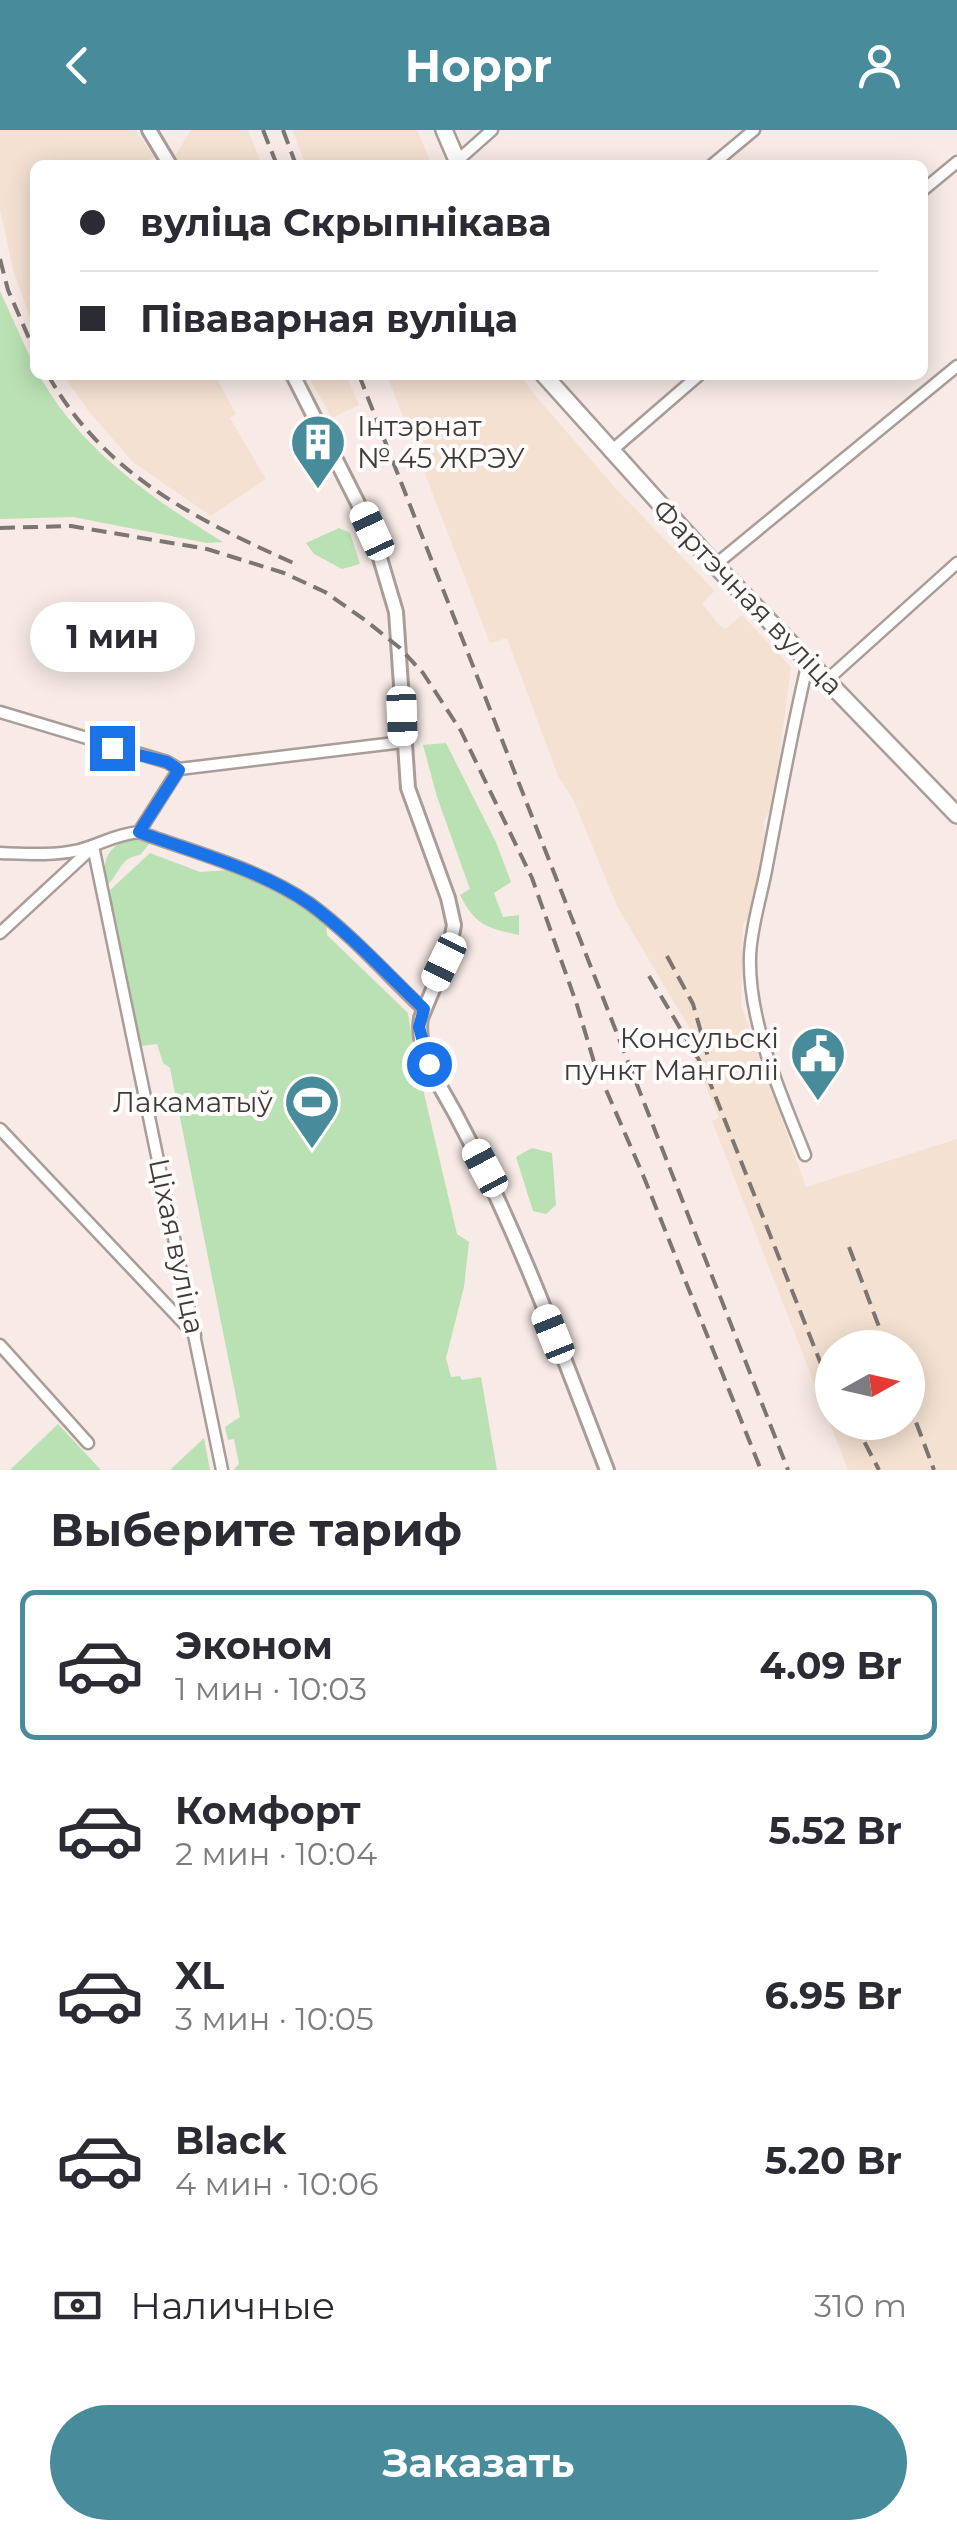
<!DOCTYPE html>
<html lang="ru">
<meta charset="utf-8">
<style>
:root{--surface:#fff;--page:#f7f7f7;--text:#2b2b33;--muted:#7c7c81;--line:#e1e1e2;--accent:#488b9b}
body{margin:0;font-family:Montserrat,sans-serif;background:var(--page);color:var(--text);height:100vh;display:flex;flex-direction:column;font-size:38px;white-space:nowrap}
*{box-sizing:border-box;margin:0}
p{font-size:32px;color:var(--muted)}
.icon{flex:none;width:55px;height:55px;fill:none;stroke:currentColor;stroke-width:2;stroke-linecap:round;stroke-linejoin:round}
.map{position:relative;height:1340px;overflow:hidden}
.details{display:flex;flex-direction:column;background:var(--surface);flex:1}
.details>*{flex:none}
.top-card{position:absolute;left:30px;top:30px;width:898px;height:220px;border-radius:15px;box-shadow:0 5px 25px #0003;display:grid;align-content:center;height:220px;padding:0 50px;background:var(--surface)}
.needle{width:65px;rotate:82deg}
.fabs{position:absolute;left:815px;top:1200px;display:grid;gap:20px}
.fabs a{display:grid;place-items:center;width:110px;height:110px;border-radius:50%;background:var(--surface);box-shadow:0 5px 25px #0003;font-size:50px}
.end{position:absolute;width:45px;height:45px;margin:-22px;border:12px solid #1a73e8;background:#fff;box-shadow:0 0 0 5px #fff}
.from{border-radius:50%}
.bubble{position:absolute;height:70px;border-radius:35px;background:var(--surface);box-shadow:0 5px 25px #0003;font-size:32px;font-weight:700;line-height:70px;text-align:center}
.car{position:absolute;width:30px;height:60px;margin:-30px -15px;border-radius:12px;box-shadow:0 0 8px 2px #0007;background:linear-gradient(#fff 24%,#345 0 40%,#fff 0 76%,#345 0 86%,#fff 0)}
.top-card b{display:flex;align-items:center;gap:35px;height:95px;font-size:38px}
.top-card b+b{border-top:2px solid var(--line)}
.top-card i{width:25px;height:25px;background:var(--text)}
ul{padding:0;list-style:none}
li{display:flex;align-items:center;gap:30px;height:150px;margin:0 20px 15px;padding:0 30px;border:5px solid transparent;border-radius:15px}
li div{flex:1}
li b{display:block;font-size:38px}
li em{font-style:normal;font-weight:700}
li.current{border-color:var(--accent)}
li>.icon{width:90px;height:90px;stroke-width:1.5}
h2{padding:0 50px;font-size:45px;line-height:120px}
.pay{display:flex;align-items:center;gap:25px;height:110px;padding:0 50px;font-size:38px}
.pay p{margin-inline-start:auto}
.primary-button{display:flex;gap:20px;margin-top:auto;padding:20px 50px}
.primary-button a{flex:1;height:115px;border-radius:60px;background:var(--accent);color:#fff;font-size:40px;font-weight:700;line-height:115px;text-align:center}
header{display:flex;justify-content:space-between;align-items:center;height:130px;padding:0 50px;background:var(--accent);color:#fff;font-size:45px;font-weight:700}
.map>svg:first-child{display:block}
.industrial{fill:#f4e1d1;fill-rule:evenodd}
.green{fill:#bae1b3}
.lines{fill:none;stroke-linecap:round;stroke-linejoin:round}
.minor-casing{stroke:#a99d98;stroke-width:15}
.tertiary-casing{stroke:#a99d98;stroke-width:18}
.secondary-casing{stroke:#a99d98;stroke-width:20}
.minor{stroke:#fff;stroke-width:10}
.tertiary{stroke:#fff;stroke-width:12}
.secondary{stroke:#fff;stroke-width:15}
.rail{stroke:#7c7572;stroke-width:4;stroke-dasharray:15 8;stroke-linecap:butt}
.route{stroke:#1a73e8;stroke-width:12}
.labels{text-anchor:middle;stroke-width:8;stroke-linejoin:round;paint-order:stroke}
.poi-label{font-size:28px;fill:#403b39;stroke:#fefbfa;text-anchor:end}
.street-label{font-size:28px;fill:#403b39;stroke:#fefbfa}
</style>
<header><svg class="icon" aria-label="back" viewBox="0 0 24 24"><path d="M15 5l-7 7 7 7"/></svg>Hoppr<svg class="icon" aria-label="person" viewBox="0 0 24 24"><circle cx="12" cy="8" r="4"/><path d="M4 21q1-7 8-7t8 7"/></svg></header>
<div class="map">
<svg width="957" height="1340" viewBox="0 0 957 1340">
<rect width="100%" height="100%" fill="#f8ebe7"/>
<g class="industrial">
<path d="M0,0h135l19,27 -13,8h-106v166l-22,-61 -13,-61z"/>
<path d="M191,0h57l14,35h-81l-6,-9z"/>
<path d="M292,0h125l15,35h-126z"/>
<path d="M63,245h152l21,39 -6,4 36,61 -55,37 -77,-53 -44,-50z"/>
<path d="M307,245h39l13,30 -27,13z"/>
<path d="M387,245h135l7,13 89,103 97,100 -13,12 16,21 7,5 17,-14 49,52 -13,98 -9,47 -6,10 2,12 -14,81 -8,10 -2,80 65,182 151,-48v331h-109l-136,-349 7,-3 -28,-67 9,-5 -83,-140 -44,-107 -15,-23 -51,-138 -17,5zM832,1218h76v74h-76z"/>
</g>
<g class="green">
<path d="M0,161l35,77v7h4c42,75 112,123 184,167l-16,1 -134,-26 -73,2z"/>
<path d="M339,398l11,5 10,31 -18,5 -28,-15 -8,-11z"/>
<path d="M446,613l50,99 15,40 -17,11 9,24 16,-2v20c-32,-7 -43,-9 -59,-40l10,-6 -33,-92 -14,-52z"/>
<path d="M134,708l16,5 -10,12c-22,3 -19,19 -34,31 -5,-26 2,-42 28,-48z"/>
<path d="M150,723l50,19 29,-2 20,7 27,13 50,34 1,11 81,78 5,33 44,188 12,8 -5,45 -18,71 5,19 9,-1 2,4 19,-3 16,93h-264l6,-6 -5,-25 -6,1 -3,-13 15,-10 -70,-349 -7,-5 -6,-19 -16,2 -32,-155z"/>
<path d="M532,1018l20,5 4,52 -10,9 -13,-3 -17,-54z"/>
<path d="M58,1294l43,46h-91z"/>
<path d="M204,1308l6,32h-40z"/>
</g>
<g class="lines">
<g class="minor-casing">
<g id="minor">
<path d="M457,31l35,-31"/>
<path d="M712,35l42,-35"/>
<path d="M922,61l35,-29"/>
<path d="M610,322l89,-77"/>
<path d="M715,435l242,-199"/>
<path d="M827,550l130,-117"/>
<path d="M0,582l167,50 12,7 224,-27"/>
<path d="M139,702c56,21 121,37 171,72 41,30 76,70 113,105"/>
<path d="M93,716l129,624"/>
<path d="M0,723c27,1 53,3 79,-3 23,-6 34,-15 60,-18l40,-63"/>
<path d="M0,803l93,-86"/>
<path d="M0,999l195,206"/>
<path d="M805,1025c-24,-61 -57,-132 -55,-199 1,-30 12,-62 17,-91 13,-68 25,-136 41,-203"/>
<path d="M0,1215l88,98"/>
</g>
</g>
<g class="tertiary-casing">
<g id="tertiary">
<path d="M149,0l21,35"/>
<path d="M293,245l79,156 24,81 12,176 40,110 6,27 -5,26 -28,67c-6,34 21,70 36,99 60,112 104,234 150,353"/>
</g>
</g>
<g class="secondary-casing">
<g id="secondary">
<path d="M444,0l15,35"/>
<path d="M544,245l171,190 242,250"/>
</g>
</g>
<use href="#minor" class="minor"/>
<use href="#tertiary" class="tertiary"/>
<use href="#secondary" class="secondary"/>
<g class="rail">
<path d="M263,0l14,35"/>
<path d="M283,0l13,35"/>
<path d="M0,129l8,31 27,62"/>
<path d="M48,245c57,101 149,145 250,190"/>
<path d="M359,245l429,1095"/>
<path d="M0,398l71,-2 136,23 77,24 41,19 40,28 35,28 23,25 38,58 71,147 45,127 17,57 49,113 118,295"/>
<path d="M667,826l26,48 15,53"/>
<path d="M649,846l56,94 127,322"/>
<path d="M849,1117l38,101"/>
<path d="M908,1271l26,69"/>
<path d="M854,1292l25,48"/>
</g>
</g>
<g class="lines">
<path class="route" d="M112,618l55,14 12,8 -40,62c56,21 121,37 171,72 41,30 77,70 114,105l-5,18 10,37"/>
</g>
<defs>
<g id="building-pin" transform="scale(2.875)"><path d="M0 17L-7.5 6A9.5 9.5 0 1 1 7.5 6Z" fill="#488b9b" stroke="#fefbfa"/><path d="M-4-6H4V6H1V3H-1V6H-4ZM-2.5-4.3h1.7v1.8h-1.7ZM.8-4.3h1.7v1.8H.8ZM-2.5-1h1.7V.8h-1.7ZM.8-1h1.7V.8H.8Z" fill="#fff"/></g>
<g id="civic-pin" transform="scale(2.875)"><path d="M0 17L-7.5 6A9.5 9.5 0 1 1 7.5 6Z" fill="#488b9b" stroke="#fefbfa"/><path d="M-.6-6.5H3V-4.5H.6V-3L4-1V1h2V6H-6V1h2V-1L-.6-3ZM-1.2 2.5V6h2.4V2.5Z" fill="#fff"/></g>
<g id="stadium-pin" transform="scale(2.875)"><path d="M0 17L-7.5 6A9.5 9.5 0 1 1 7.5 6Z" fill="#488b9b" stroke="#fefbfa"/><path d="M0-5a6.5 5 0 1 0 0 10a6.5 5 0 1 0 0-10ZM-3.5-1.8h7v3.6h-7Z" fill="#fff"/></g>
</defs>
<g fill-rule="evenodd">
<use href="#building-pin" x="318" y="312"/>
<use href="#civic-pin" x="818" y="924"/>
<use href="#stadium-pin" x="312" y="972"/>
</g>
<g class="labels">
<g class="poi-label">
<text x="357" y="306" text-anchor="start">Інтэрнат<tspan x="357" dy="32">№ 45 ЖРЭУ</tspan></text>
<text x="779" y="918">Консульскі<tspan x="779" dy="32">пункт Манголіі</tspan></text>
<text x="273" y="982">Лакаматыў</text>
</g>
<g class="street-label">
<text transform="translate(748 467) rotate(46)" y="10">Фартэчная вуліца</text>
<text transform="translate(177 1116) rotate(78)" y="10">Ціхая вуліца</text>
</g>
</g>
</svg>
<div class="fabs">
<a><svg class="needle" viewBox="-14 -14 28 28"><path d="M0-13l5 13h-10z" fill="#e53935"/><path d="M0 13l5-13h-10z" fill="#7c7c81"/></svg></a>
</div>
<i class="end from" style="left:429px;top:934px"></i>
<i class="end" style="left:112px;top:618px"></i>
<div class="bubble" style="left:30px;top:472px;width:165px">1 мин</div>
<i class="car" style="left:372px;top:401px;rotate:335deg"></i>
<i class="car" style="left:402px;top:586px;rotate:178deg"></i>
<i class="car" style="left:444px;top:832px;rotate:206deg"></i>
<i class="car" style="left:485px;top:1038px;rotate:332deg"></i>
<i class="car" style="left:553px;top:1204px;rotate:338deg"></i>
<div class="top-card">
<b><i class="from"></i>вуліца Скрыпнікава</b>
<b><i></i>Піваварная вуліца</b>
</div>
</div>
<section class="details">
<h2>Выберите тариф</h2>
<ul>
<li class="current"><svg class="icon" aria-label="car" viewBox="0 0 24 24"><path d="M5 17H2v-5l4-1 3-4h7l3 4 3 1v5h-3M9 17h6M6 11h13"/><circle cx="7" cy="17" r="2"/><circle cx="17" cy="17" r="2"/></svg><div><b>Эконом</b><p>1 мин · 10:03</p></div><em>4.09 Br</em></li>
<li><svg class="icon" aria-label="car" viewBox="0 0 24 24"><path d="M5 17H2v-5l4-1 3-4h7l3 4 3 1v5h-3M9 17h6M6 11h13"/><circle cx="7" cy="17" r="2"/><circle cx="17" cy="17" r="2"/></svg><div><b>Комфорт</b><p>2 мин · 10:04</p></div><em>5.52 Br</em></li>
<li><svg class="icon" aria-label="car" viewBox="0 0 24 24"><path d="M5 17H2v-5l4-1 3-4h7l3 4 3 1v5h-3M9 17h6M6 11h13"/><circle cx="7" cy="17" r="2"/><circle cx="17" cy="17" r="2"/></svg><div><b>XL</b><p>3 мин · 10:05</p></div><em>6.95 Br</em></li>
<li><svg class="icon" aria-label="car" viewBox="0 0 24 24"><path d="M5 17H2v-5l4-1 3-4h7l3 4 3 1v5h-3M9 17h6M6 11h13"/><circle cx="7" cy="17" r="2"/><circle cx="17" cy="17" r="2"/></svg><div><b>Black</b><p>4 мин · 10:06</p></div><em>5.20 Br</em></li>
</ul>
<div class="pay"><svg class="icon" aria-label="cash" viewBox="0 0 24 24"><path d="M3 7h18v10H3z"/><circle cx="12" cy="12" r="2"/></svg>Наличные<p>310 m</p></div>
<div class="primary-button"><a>Заказать</a></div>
</section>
